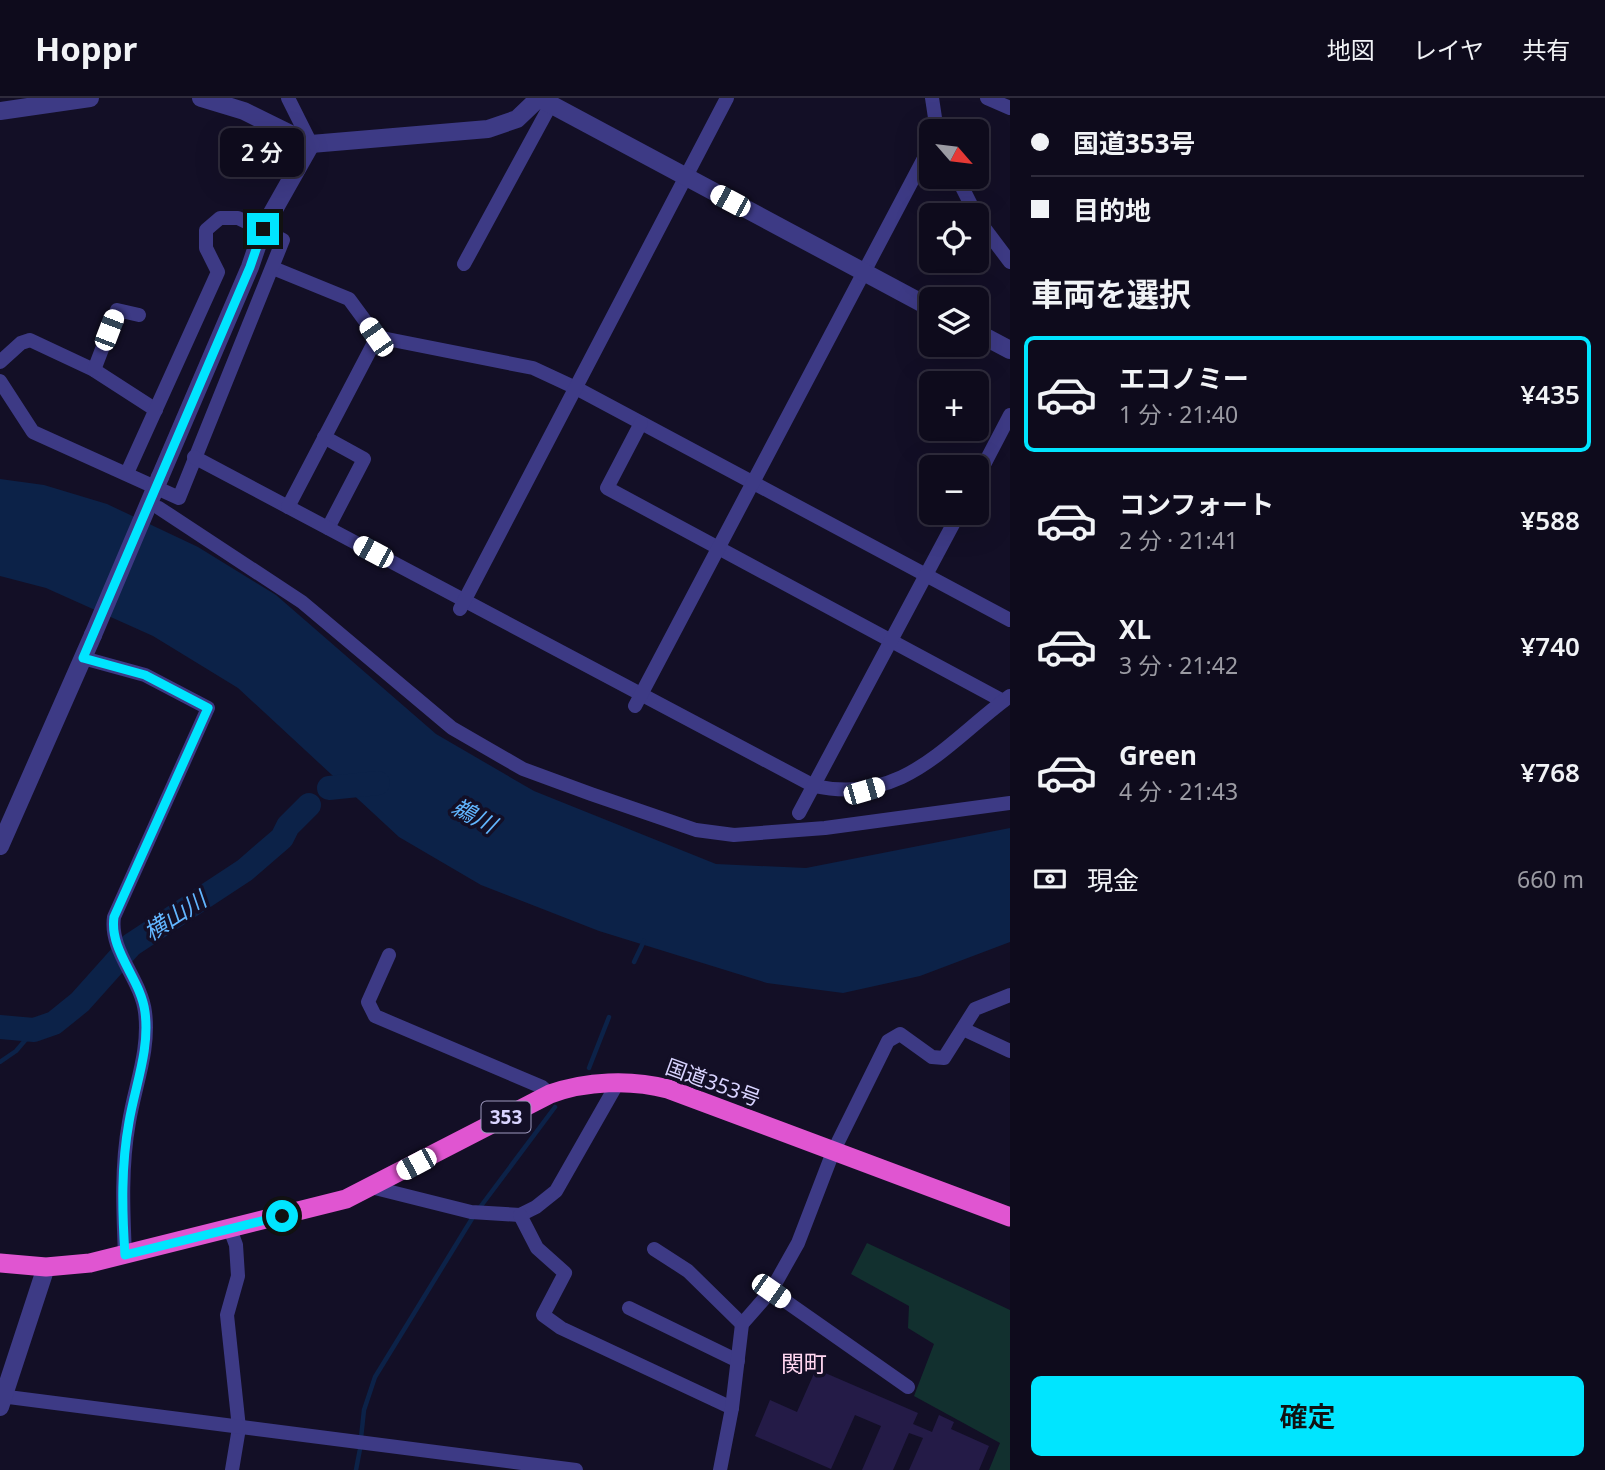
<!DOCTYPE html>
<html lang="ja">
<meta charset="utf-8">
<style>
:root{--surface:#0e0b1c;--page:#171425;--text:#f1f3f6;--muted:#9b9ba3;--line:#2e2b3b;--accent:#00e5ff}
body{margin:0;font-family:"Noto Sans","Noto Sans JP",sans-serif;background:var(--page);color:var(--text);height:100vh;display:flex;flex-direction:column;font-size:26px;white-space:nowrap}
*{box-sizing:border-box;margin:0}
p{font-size:23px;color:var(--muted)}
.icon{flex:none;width:38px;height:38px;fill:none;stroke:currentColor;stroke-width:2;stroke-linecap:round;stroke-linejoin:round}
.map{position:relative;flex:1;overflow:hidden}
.panel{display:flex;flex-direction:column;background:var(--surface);width:595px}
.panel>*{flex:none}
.guide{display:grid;align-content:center;height:154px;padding:0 21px;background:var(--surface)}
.needle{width:46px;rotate:118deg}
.controls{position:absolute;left:919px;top:21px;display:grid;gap:14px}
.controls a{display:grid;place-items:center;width:70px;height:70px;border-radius:10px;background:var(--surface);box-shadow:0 7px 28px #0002,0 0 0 2px var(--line);font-size:35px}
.end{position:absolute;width:32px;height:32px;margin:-16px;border:9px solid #00e5ff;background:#111;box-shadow:0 0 0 4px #111}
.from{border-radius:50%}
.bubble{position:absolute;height:49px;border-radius:10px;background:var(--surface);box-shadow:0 7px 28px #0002,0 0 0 2px var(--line);font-size:23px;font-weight:600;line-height:49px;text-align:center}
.car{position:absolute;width:21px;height:42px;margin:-21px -10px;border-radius:9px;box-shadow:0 0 5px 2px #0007;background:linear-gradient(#fff 24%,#345 0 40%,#fff 0 76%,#345 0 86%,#fff 0)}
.guide b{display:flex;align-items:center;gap:24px;height:66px;font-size:26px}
.guide b+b{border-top:2px solid var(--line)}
.guide i{width:18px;height:18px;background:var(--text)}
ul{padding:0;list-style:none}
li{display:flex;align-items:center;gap:21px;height:116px;margin:0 14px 10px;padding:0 7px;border:4px solid transparent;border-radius:10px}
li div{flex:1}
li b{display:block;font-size:26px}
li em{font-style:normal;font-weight:600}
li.on{border-color:var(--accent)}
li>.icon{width:63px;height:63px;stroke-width:1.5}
h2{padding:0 21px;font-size:32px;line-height:84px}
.pay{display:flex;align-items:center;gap:18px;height:77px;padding:0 21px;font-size:26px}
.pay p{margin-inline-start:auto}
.cta{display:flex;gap:14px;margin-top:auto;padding:14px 21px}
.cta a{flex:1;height:80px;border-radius:10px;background:var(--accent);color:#111;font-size:28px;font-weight:600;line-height:80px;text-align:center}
header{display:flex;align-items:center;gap:42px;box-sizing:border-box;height:98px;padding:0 35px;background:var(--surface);border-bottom:2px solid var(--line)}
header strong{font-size:33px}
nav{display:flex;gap:38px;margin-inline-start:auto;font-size:24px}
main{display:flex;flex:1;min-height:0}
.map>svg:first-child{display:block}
.green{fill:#12302f}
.water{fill:#0c2248}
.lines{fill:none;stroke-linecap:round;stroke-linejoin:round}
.stream{stroke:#0c2248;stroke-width:4.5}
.river{stroke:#0c2248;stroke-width:24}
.building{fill:#241b47}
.minor{stroke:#3d3a85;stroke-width:14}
.tertiary{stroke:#3d3a85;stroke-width:18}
.trunk{stroke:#e055d1;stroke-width:19}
.tertiary-bridge{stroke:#3d3a85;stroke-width:18}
.route{stroke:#00e5ff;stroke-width:9}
.labels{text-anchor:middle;stroke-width:7;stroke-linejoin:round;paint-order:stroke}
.shield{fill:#130f26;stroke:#9e99be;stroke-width:2}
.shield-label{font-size:19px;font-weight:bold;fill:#d9d4ff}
.street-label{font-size:21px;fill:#d9d4ff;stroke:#130f26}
.water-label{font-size:23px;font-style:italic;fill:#62b6ff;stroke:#130f26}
.neighbourhood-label{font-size:23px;fill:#ffd6f0;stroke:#130f26}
</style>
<header>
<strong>Hoppr</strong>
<nav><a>地図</a><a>レイヤ</a><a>共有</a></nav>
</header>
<main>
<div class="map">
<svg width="1010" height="1372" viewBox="0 0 1010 1372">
<rect width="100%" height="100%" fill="#130f26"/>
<path class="green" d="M867,1145l143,67v160h-21l11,-27 -86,-47 20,-52 -26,-16 1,-22 -58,-32z"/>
<path class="water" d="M0,381l44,6 63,19 91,43 78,48 160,139 98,57 182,73 90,4 204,-40v114l-90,34 -77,17 -76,-10 -168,-52 -118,-46 -82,-48 -161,-149 -85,-52 -107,-48 -46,-12z"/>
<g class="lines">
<g class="stream">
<path d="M634,864l10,-21"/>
<path d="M0,964l16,-11 18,-21"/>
<path d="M589,970l20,-51"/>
<path d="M478,1112l77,-103"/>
<path d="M361,1340l3,-28 11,-33 98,-160"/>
<path d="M356,1372l4,-21"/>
</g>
<g class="river">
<path d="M329,690l49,-5"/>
<path d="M0,929l34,3 20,-7 26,-21 51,-57 114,-75 37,-32 6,-12 21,-21"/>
</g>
</g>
<path class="building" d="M816,1271l102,44 -5,11 19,8 7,-17 15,7 -3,7 38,17 -10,24h-70l14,-32 -14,-5 -16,37h-31l19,-44 -26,-11 -24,54 -76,-33 15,-36 27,12z"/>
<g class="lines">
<g class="minor">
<path d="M288,0l23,46"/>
<path d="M932,0l5,33"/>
<path d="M987,0l23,10"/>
<path d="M957,79l19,38"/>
<path d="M976,119l34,45"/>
<path d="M464,166l87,-160"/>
<path d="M273,170l76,31 28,38 156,31 43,20 434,232"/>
<path d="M0,264l21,-19 9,-3 64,30 62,40"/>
<path d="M94,272l23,-60 22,5"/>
<path d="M0,283l33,51 146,66 104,-258 -45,-22h-18l-14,12v18l12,24 -91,201"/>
<path d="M641,325l-34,65 396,213"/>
<path d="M324,339l40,22 -36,69"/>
<path d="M194,359l620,329c90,19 131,-42 196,-90"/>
<path d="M976,382l34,-65"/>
<path d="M288,409l89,-170"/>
<path d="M159,410l143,94 150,126 71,41 68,25 105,36 38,5 91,-7 185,-25"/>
<path d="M460,511l267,-511"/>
<path d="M83,560l62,17 63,33 -94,209c-5,34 27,62 31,95 5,38 -10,73 -16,110 -8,44 -6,88 -4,133"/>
<path d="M635,608l296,-561"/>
<path d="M799,715l160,-300"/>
<path d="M389,857l-21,47 7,14 167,71 8,7"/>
<path d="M963,931l47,22"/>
<path d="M371,1089l100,25 49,3 16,-8 20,-16 61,-107"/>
<path d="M520,1117l17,33 28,25 -22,42 18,13 171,80"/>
<path d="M230,1131l6,16 2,31 -11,39 12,113 -7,42"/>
<path d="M654,1151l34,22 54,53"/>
<path d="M771,1193l137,96"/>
<path d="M629,1210l109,53"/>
<path d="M0,1298l576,74"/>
<path d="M720,1372l12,-62 10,-84 29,-33 27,-48 35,-91 55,-111 12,-7 32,23 12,1 31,-49 35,-14"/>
</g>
<g class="tertiary">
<path d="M201,0l43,13 67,33 177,-15 29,-10 22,-21 392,210"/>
<path d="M0,13l90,-13"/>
<path d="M976,234l34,18"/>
<path d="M160,379l90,-210 13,-38 48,-85"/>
<path d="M0,748l93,-211"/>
<path d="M0,1309l46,-140"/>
</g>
<path class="trunk" d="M0,1165l46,4 44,-4 256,-64 204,-105c36,-13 81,-15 118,-5l342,128"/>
<path class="tertiary-bridge" d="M93,537l67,-158"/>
</g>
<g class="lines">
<path class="route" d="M263,131l-13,38 -167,391 62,17 63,33 -94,209c-5,34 27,62 31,95 5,38 -10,74 -16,110 -8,44 -7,88 -4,133l157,-39"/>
</g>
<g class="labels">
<rect class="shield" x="481.5" y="1003.5" width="49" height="31" rx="5"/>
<g class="shield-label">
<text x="506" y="1026">353</text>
</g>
<g class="street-label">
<text transform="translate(713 985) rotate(20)" y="7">国道353号</text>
</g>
<g class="water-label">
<text transform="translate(474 718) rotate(28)" y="8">鵜川</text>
<text transform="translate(175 818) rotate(-33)" y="8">横山川</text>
</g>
<g class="neighbourhood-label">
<text x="804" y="1274">関町</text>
</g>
</g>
</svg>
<div class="controls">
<a><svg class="needle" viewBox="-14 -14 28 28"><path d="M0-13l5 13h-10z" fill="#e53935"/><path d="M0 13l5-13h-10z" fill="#9b9ba3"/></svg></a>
<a><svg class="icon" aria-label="locate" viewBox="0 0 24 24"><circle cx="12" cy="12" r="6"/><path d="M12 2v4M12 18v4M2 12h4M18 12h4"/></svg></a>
<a><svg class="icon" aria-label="layers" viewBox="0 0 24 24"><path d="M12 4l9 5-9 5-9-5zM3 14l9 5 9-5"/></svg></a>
<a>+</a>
<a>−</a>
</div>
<i class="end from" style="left:282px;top:1118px"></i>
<i class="end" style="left:263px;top:131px"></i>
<div class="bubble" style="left:220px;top:30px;width:84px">2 分</div>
<i class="car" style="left:730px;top:103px;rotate:298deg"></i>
<i class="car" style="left:109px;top:232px;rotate:21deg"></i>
<i class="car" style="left:376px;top:239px;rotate:325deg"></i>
<i class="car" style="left:373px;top:454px;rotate:298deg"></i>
<i class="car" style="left:864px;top:693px;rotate:74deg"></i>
<i class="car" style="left:416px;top:1066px;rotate:242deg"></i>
<i class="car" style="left:771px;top:1193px;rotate:125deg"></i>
</div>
<section class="panel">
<div class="guide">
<b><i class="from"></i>国道353号</b>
<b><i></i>目的地</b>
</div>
<h2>車両を選択</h2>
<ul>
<li class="on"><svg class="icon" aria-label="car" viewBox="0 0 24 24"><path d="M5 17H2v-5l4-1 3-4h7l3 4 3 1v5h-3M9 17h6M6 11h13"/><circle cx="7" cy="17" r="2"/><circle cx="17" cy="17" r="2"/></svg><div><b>エコノミー</b><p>1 分 · 21:40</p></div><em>¥435</em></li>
<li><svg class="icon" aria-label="car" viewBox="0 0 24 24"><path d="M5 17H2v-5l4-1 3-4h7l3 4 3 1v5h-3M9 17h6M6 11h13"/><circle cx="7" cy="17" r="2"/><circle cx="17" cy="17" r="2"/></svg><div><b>コンフォート</b><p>2 分 · 21:41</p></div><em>¥588</em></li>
<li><svg class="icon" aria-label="car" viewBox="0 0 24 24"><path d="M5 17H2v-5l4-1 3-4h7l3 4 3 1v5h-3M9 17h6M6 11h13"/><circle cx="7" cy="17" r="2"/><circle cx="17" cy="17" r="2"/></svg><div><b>XL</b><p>3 分 · 21:42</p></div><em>¥740</em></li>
<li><svg class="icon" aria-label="car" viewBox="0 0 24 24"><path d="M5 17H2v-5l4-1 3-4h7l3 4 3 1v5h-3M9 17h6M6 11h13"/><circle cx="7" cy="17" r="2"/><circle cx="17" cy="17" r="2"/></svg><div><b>Green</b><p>4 分 · 21:43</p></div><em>¥768</em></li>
</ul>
<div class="pay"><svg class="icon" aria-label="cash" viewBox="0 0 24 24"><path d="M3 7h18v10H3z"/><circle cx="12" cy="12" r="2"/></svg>現金<p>660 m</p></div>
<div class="cta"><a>確定</a></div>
</section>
</main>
